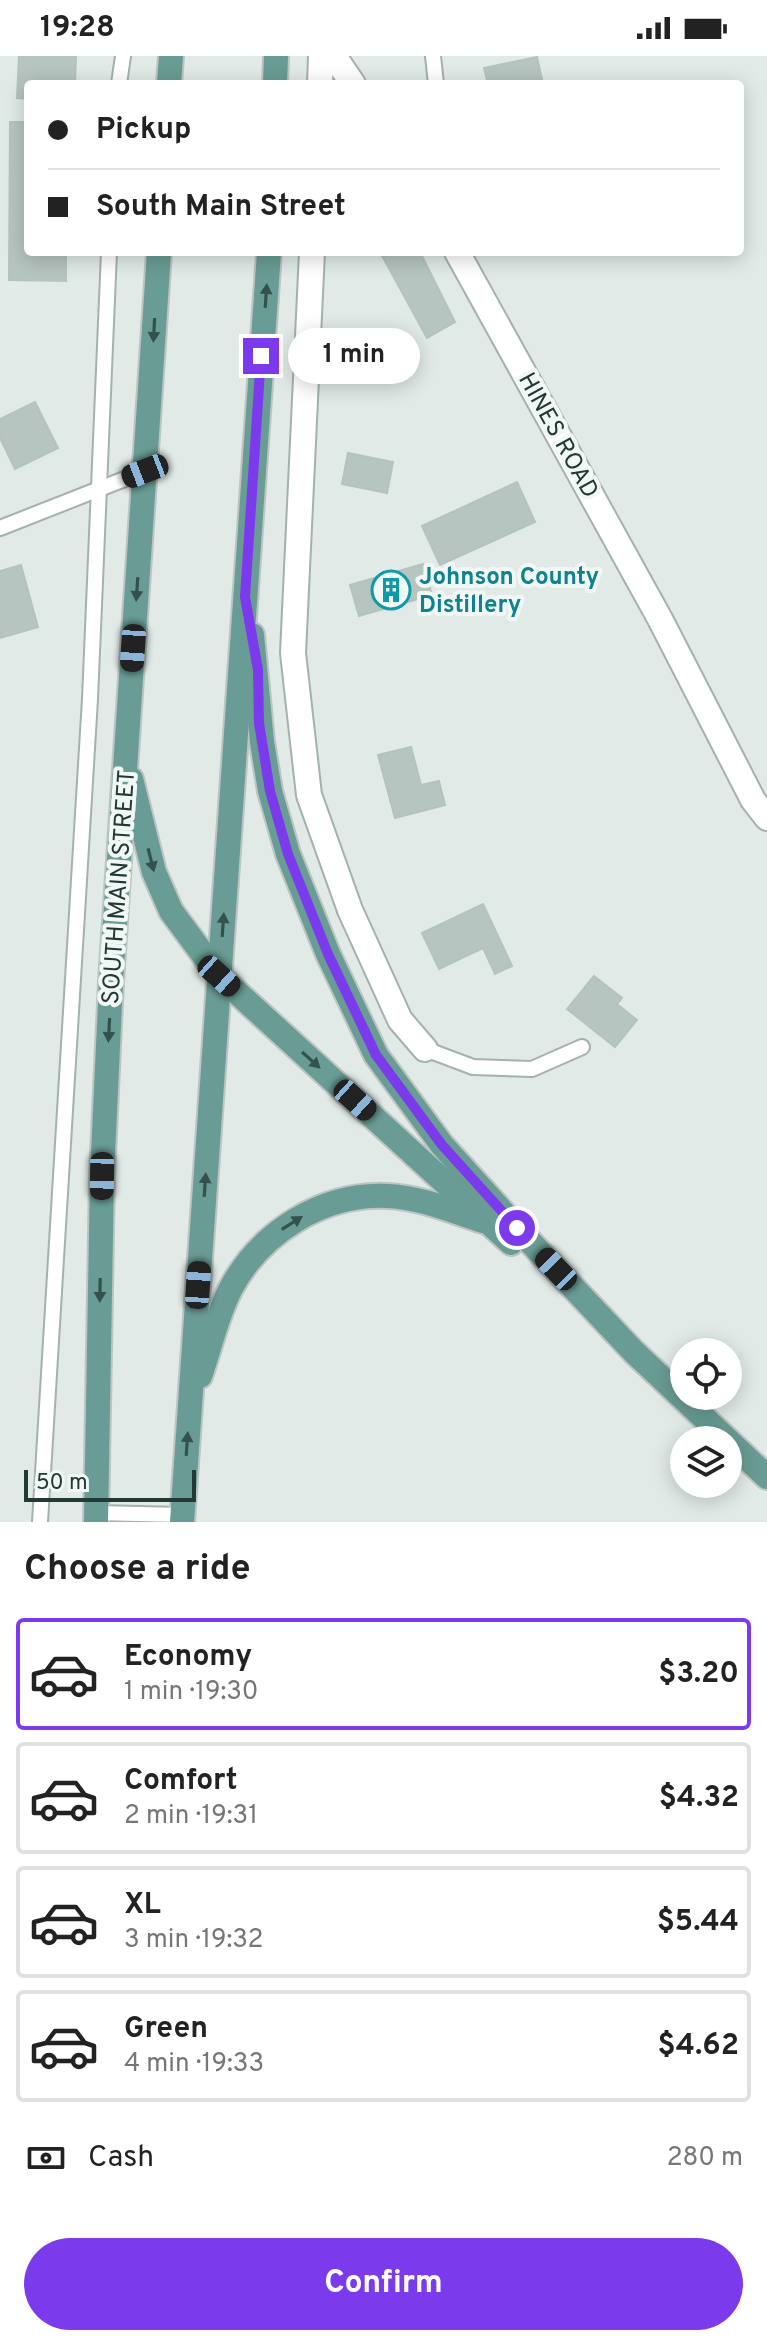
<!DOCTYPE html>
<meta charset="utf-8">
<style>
:root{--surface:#fff;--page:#f2f2f2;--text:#222;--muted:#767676;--line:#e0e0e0;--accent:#7c3aed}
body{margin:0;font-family:Overpass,sans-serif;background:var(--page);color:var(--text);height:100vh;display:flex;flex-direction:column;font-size:30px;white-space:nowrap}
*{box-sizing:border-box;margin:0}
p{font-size:26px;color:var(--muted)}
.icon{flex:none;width:44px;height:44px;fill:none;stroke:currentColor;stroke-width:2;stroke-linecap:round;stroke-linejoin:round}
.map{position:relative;height:1466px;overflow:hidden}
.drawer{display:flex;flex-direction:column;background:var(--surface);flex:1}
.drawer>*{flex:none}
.guide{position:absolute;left:24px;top:24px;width:720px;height:176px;border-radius:8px;box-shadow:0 4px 20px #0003;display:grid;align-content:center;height:176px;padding:0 24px;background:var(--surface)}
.buttons{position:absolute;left:670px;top:1282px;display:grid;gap:16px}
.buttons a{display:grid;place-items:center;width:72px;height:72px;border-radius:50%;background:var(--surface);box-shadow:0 4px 20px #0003;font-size:40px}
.scale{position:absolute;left:24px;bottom:20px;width:172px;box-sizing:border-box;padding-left:8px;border:4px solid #233935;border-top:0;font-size:22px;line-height:28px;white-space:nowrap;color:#233935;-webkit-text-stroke:6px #f1f7f5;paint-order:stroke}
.end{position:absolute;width:36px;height:36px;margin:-18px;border:10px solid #7c3aed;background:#fff;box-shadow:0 0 0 4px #fff}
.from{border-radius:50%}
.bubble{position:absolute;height:56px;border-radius:28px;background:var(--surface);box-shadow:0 4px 20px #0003;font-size:26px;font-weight:700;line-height:56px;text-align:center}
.car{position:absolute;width:24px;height:48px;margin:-24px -12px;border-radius:10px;box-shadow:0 0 6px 2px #0007;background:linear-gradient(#222 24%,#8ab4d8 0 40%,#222 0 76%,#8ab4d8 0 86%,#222 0)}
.guide b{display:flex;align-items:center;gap:28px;height:76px;font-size:30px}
.guide b+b{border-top:2px solid var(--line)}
.guide i{width:20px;height:20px;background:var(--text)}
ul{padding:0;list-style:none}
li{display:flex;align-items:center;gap:24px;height:112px;margin:0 16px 12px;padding:0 8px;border:4px solid var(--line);border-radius:8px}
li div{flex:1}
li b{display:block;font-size:30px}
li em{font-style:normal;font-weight:700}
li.active{border-color:var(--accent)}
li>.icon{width:72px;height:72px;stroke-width:1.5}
h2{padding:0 24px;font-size:36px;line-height:96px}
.pay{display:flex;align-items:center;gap:20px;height:88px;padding:0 24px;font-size:30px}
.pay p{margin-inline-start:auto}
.primary-button{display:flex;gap:16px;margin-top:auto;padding:16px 24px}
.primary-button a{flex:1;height:92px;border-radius:48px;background:var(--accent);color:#fff;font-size:32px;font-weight:700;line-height:92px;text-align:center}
.status{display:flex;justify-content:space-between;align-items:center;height:56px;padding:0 40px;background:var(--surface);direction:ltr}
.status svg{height:22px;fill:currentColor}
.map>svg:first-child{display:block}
.building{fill:#b6c5c0;stroke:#b4c3be;stroke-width:2}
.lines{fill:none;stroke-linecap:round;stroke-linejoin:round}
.lane-casing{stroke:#a4b1ae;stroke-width:18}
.street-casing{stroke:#a4b1ae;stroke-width:28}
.primary-casing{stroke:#bdc4c2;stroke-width:28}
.lane{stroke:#fff;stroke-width:14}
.street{stroke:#fff;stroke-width:24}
.primary{stroke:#699c94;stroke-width:24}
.oneway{fill:#34524d}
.route{stroke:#7c3aed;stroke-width:10}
.labels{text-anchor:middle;stroke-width:8;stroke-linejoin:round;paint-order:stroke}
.street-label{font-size:24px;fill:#233935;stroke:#f1f7f5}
.culture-label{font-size:24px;font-weight:bold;fill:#0d838f;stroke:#f1f7f5;text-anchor:start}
</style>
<div class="status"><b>19:28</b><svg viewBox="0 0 49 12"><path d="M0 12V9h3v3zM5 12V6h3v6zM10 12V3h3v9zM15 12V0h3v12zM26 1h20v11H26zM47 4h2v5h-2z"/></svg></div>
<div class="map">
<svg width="767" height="1466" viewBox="0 0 767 1466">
<rect width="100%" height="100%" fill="#e1eae7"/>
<g class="building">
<path d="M19,0h57l-1,28h-47v15l-11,-1z"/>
<path d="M537,1l6,27h-55l-4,-16z"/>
<path d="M10,66h18v130h38v29l-57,-1z"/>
<path d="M380,196h40l35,70 -28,16z"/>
<path d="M35,346l23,46 -43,21 -15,-31v-19z"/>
<path d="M348,397l45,9 -6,31 -45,-9z"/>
<path d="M517,426l18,40 -95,43 -18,-39z"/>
<path d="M423,508l9,31 -73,21 -9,-31z"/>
<path d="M21,509l17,62 -38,11v-67z"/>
<path d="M411,691l10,38 18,-4 6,24 -50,13 -17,-63z"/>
<path d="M483,848l29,62 -17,8 -12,-26 -44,21 -17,-36z"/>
<path d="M594,920l28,22 -5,6 20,16 -22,27 -48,-38z"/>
</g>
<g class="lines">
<g class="lane-casing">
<g id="lane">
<path d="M433,0l3,28"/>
<path d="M119,28l4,-28"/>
<path d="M0,472l145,-57"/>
<path d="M425,993l48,18 59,2 50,-22"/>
<path d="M96,1457l86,2"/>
<path d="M40,1466l50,-823 19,-447"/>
</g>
</g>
<g class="street-casing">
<g id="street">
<path d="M334,0l19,28"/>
<path d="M320,28l1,-28"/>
<path d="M312,196l-19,401 16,142 41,115 50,110 25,29"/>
<path d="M457,196l203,367 93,181 14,18"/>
</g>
</g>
<g class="primary-casing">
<g id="primary">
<path d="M169,28l2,-28"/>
<path d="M275,28l1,-28"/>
<path d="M252,579l10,107 8,49 18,63 40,100 48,101 66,90 75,83 117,124 133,125"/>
<path d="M131,723l23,93 17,39 48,65 292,267"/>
<path d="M200,1320c10,-28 17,-62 31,-88 30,-56 92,-95 156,-92 33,1 65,15 96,25"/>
<path d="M96,1466l6,-346 9,-194 48,-730"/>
<path d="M182,1466l87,-1270"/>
</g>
</g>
<use href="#lane" class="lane"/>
<use href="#street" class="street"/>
<use href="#primary" class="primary"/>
</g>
<defs><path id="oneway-solid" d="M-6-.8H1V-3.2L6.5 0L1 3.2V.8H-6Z" transform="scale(2)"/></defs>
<g class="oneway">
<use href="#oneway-solid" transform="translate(266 240) rotate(-86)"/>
<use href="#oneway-solid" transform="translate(154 274) rotate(93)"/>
<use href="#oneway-solid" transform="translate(137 533) rotate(94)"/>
<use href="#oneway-solid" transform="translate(151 804) rotate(76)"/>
<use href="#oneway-solid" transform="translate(223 869) rotate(-86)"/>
<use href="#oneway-solid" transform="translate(109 974) rotate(93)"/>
<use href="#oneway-solid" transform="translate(311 1004) rotate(42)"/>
<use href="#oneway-solid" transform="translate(205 1129) rotate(-86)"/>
<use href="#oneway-solid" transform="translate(292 1167) rotate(-32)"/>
<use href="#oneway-solid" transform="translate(100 1234) rotate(91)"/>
<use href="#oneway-solid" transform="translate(187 1388) rotate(-86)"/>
</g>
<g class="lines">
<path class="route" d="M261,300l-16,241 13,73 1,53 11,68 18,63 40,100 48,101 66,90 75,83"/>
</g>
<defs>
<g id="building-ring" transform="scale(2)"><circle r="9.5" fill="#f1f7f5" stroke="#0f9aa8" stroke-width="1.5"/><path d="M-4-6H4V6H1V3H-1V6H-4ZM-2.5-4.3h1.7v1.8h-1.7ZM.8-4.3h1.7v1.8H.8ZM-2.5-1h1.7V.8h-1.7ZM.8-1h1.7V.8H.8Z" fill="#0f9aa8"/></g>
</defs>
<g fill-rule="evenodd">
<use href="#building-ring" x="391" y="534"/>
</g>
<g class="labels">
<g class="street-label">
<text transform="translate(559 379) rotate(61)" y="8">HINES ROAD</text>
<text transform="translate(118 831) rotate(-86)" y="8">SOUTH MAIN STREET</text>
</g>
<g class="culture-label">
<text x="419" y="528">Johnson County<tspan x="419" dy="28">Distillery</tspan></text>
</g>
</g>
</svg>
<div class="buttons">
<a><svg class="icon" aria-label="locate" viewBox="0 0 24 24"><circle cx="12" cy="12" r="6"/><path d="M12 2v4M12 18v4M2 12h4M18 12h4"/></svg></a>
<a><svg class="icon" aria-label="layers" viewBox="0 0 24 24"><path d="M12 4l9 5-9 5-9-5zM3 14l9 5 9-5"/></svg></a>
</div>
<div class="scale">50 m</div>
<i class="end from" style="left:517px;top:1172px"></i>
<i class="end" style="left:261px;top:300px"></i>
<div class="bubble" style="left:288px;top:272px;width:132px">1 min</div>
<i class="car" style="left:145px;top:415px;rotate:249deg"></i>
<i class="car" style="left:133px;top:592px;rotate:184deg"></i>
<i class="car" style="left:219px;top:920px;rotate:132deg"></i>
<i class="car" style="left:355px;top:1044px;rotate:132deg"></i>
<i class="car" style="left:102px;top:1120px;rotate:181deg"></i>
<i class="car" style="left:556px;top:1213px;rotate:316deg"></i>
<i class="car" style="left:198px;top:1229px;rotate:4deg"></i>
<div class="guide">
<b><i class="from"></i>Pickup</b>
<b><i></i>South Main Street</b>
</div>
</div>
<section class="drawer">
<h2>Choose a ride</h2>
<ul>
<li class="active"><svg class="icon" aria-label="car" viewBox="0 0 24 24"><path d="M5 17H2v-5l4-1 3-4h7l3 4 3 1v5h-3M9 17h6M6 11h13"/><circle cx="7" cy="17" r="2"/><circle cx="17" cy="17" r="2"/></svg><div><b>Economy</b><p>1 min · 19:30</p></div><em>$3.20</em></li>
<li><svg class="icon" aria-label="car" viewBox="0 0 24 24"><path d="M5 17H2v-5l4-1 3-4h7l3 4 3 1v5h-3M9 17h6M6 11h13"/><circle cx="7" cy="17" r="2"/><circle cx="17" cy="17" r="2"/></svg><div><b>Comfort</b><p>2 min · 19:31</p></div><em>$4.32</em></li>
<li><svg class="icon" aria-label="car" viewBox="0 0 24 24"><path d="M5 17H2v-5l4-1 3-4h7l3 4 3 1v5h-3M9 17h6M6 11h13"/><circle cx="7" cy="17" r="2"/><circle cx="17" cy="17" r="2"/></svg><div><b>XL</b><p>3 min · 19:32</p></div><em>$5.44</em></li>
<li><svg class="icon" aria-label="car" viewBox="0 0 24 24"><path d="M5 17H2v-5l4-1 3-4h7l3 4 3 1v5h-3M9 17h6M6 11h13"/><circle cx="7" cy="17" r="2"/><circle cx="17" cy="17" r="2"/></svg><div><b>Green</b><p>4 min · 19:33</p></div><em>$4.62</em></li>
</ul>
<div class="pay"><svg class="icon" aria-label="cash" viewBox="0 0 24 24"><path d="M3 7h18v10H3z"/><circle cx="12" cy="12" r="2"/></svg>Cash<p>280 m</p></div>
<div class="primary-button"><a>Confirm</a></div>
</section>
